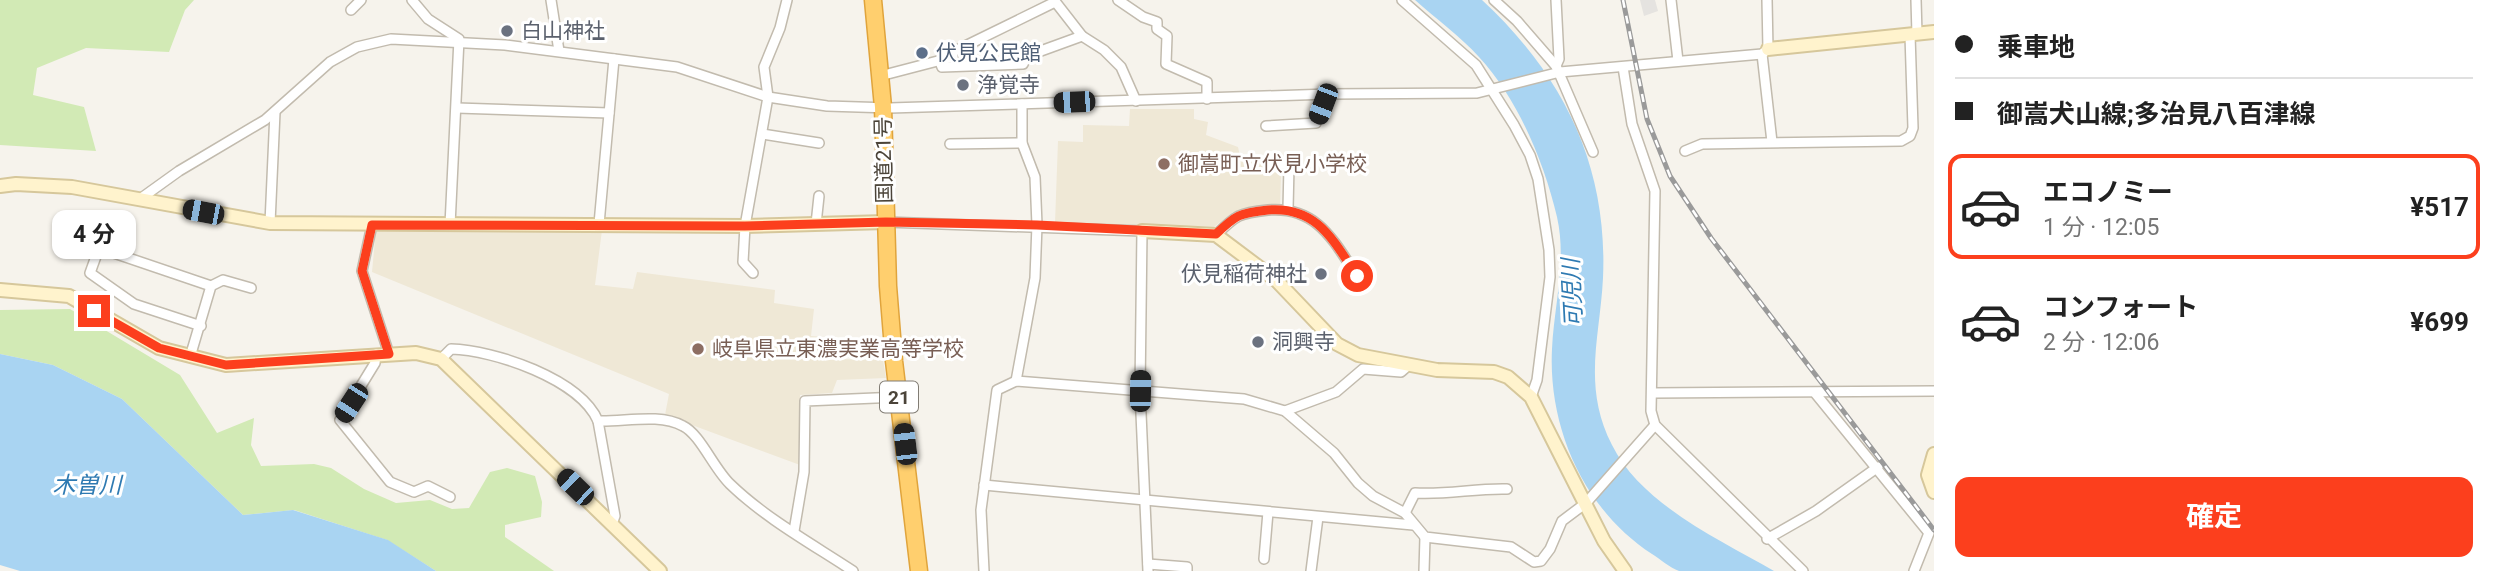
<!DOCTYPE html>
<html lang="ja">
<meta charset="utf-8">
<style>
:root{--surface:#fff;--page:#f2f2f2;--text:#222;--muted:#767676;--line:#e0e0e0;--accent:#fc3f1d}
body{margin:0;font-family:Roboto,"Noto Sans JP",sans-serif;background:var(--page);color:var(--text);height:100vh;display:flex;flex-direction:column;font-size:26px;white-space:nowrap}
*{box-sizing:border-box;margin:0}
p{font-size:23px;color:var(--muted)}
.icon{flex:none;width:38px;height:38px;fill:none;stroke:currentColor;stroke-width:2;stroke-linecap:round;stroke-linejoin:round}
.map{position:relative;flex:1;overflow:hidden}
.panel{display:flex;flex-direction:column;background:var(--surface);width:560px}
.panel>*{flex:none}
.top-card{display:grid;align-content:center;height:154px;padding:0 21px;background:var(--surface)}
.end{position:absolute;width:32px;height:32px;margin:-16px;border:9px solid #fc3f1d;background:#fff;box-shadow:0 0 0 4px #fff}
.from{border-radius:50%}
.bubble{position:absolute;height:49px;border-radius:14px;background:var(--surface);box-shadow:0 2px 5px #0004;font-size:23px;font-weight:700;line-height:49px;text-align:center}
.car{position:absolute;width:21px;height:42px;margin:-21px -10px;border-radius:9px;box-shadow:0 0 5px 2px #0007;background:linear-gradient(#222 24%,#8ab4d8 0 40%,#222 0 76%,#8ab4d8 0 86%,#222 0)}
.top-card b{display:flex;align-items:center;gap:24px;height:66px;font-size:26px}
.top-card b+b{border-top:2px solid var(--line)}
.top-card i{width:18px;height:18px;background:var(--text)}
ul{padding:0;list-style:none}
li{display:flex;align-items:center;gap:21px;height:105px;margin:0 14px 10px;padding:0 7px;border:4px solid transparent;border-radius:14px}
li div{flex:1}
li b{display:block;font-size:26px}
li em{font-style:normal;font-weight:700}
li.on{border-color:var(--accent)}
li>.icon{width:63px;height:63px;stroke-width:1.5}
.primary-button{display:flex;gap:14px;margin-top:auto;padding:14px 21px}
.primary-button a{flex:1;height:80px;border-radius:14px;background:var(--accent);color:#fff;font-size:28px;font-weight:700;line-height:80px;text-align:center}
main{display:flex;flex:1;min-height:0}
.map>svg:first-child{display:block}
.education{fill:#efe8d6}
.green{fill:#d2eab5}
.parking{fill:#e5e3e0}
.water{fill:#a9d4f2}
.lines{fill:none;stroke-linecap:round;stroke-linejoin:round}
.street-casing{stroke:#c2bbae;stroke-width:12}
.secondary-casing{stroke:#d6c79b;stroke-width:16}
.highway-casing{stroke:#e0a43c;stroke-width:19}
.street{stroke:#fff;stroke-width:9}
.secondary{stroke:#fff3cd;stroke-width:12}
.highway{stroke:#ffcf6e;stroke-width:16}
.rail-casing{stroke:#9a9a9a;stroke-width:5}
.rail{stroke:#fff;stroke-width:2.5;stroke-dasharray:8;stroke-linecap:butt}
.route{stroke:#fc3f1d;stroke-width:9}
.worship-dot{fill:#6b7280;stroke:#fff;stroke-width:2.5}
.service-dot{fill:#5c6f8a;stroke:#fff;stroke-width:2.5}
.education-dot{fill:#8d6e63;stroke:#fff;stroke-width:2.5}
.labels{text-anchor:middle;stroke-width:6;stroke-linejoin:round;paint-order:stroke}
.shield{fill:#fff;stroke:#817c74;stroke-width:2}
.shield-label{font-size:19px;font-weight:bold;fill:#4b4439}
.worship-label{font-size:21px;fill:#5b616d;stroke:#fff;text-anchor:start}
.service-label{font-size:21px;fill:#4e5e75;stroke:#fff;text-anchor:start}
.street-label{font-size:21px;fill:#4b4439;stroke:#fff}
.education-label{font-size:21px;fill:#785e54;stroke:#fff;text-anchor:start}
.water-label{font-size:23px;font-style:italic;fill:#2e7ab2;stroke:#fff}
</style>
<main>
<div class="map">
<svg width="1934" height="571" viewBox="0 0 1934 571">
<rect width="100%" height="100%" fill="#f6f3ec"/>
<g class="education">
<path d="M1130,109h64v10l14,3 -2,13 32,12 2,9h30v16l11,1 -1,36 -47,3 -19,15 -159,-4 3,-82 25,1v-17l46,1z"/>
<path d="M376,229l226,1 -7,55 38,4 4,-17 138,18 -1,13 40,6 -3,27 27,2v21l45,1 3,18 -49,2 -5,13 -32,2v70l-135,-50 4,-21 -297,-122z"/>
</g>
<g class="green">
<path d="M0,0h194l-9,10 -16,42 -83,-4 -49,20 -4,27 51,12 12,44 -96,-6z"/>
<path d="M70,309l110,66 37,58 37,-15 -3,27 10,21 53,-2 17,4 33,21 32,14 34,-3 22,9 17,-1 21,-36 17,-4 28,8 7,26 -1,15 -36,8v12l49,34h-118l-49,-31 -93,-30 -51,5 -121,-116 -69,-34 -53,-11v-44z"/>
</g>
<path class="parking" d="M1640,0h15l3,11 -14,5z"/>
<g class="water">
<path d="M1415,0h67c81,75 126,165 121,278 -3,60 -21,108 9,167 29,59 108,95 162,126 -19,0 -81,0 -95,0 -9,-3 -19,-12 -27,-17 -68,-44 -104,-126 -100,-205 2,-43 15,-88 5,-132 -13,-55 -39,-118 -78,-160 -19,-21 -43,-38 -64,-57z"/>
<path d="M0,354l53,11 69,34 121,116 50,-5 95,30 48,31h-416l-20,-6z"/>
</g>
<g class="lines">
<g class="street-casing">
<g id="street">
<path d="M412,0l16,19 31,20 -9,186"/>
<path d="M551,0l8,51"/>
<path d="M1054,0l28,36 22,14 17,17 15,34"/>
<path d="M1118,0l25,17 14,5v7l10,7 -1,28 41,18v17"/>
<path d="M1402,0l74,65 38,60 16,30 8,24 11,71 1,27 -13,103 -6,17"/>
<path d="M1494,0l23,21 39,45 37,86"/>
<path d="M1556,0l3,59 -3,7"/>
<path d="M1671,0l7,61"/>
<path d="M1916,0l1,34"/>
<path d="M351,10l10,-10"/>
<path d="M1762,54l10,88"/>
<path d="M940,62l2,5 81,-3 4,-8 55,-20"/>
<path d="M1623,67l9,57 23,67 -4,220 4,14 148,146"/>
<path d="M880,76l73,-19v-5l102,-50"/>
<path d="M457,108l152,5"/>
<path d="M1266,126l50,-3 9,-28"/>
<path d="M762,134l57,9"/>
<path d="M950,144l72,-1"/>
<path d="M1685,151l17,-7 199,-3 9,-5 3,-8 -3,-93"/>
<path d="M1276,162l13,4 -1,43"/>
<path d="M140,199l39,-28 86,-51 65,-58 27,-15 34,-8 114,6 172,22 91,30 59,9 63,2 439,-14 148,-1 83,-21 202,-18 6,-5 -1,-49"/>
<path d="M886,222l256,9 -2,160 8,180"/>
<path d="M270,223l5,-111"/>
<path d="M599,224l15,-165"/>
<path d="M816,224l3,-28"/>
<path d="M372,225l-10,46 27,83"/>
<path d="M1216,235c20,-20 23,-22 52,-25 49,-4 65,30 89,66"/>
<path d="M753,273l-10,-11 2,-36 23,-129 -4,-30 16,-39 7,-28"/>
<path d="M201,326l-67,-22 -44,-31 9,-25 112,38"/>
<path d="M376,354l-1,9 -35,57 50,62 24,10 14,-6 22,11"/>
<path d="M190,357l21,-71 12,-6 28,8"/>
<path d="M441,359l10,-10c43,1 129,30 147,72 27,1 61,-8 85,5 17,8 31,43 47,58 35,34 82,60 123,87"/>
<path d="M1016,381l19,-103 2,-53 -2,-48 -13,-34v-39"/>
<path d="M1653,393l281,-2"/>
<path d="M1815,393l114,140 -15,38"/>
<path d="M1285,411l51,-19 27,-23 38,3 9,-8"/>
<path d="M598,421l17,95 -3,8"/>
<path d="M984,485l429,40"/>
<path d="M1405,513l10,-20c32,2 61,-5 92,-4"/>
<path d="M794,531l10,-59 1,-71 94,-4"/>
<path d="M1767,539l49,-28 62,-44"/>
<path d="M1264,559l4,-47"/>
<path d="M1148,564l39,3v4"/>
<path d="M984,571l-3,-61 16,-120 19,-9 228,18 41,12 49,42 24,30 15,13 32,17 20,24 86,10 23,15 7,-1 9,-12 12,-28 24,-18 69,-78"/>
<path d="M1311,571l7,-54"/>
<path d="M1424,571l1,-34"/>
</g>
</g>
<g class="secondary-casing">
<g id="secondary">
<path d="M1768,49l166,-17"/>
<path d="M0,186l16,-2 56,3 198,36 475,3 141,-4"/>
<path d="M1142,231l74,4 60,45 61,64 21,11 79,15 57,2 14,5 23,20 73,144 21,30"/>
<path d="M0,290l69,6 90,52 67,17 190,-12 25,6 219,212"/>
<path d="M1934,454l-6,21 6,17"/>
</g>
</g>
<g class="highway-casing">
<path id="highway" d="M873,0l10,107 5,179 6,75 25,210"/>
</g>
<use href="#street" class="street"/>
<use href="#secondary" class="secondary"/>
<use href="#highway" class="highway"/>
<g class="rail-casing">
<path id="rail" d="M1623,0l24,119 23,57 41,62 223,292"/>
</g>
<use href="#rail" class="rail"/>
</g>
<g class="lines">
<path class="route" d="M94,311l65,37 67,17 163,-11 -27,-83 10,-46 373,1 141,-4 151,3 179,9c20,-19 23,-21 52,-24 49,-4 65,30 89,66"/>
</g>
<g class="worship-dot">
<circle cx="507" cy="31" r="7"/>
<circle cx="963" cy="85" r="7"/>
<circle cx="1321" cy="274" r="7"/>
<circle cx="1258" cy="342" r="7"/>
</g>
<circle class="service-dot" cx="922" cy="53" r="7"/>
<g class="education-dot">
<circle cx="1164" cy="164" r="7"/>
<circle cx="698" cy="349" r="7"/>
</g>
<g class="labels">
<rect class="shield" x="880" y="381.5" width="38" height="31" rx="5"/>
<g class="shield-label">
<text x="899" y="404">21</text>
</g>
<g class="worship-label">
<text x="521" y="38">白山神社</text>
<text x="977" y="92">浄覚寺</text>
<text x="1307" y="281" text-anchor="end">伏見稲荷神社</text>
<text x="1272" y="349">洞興寺</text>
</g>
<g class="service-label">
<text x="936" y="60">伏見公民館</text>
</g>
<g class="street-label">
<text transform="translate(884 160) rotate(-91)" y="7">国道21号</text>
</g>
<g class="education-label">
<text x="1178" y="171">御嵩町立伏見小学校</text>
<text x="712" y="356">岐阜県立東濃実業高等学校</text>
</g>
<g class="water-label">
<text transform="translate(1572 293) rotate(-93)" y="8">可児川</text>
<text x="87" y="493">木曽川</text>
</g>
</g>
</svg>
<i class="end from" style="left:1357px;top:276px"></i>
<i class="end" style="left:94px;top:311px"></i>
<div class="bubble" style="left:52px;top:210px;width:84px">4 分</div>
<i class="car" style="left:1074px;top:102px;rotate:268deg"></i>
<i class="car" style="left:1323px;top:104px;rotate:201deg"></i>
<i class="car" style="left:203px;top:212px;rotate:281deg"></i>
<i class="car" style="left:1140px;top:391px;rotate:1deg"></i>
<i class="car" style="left:351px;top:403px;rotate:213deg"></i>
<i class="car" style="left:905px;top:444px;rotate:353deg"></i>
<i class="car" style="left:575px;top:487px;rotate:314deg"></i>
</div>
<section class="panel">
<div class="top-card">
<b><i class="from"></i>乗車地</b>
<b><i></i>御嵩犬山線;多治見八百津線</b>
</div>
<ul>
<li class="on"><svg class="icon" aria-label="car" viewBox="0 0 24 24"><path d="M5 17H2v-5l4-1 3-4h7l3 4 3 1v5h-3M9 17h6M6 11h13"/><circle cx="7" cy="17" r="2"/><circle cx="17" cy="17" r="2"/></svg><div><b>エコノミー</b><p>1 分 · 12:05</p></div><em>¥517</em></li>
<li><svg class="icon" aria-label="car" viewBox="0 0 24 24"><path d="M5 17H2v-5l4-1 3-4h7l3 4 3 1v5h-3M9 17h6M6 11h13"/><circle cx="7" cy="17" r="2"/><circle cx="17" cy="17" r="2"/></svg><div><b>コンフォート</b><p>2 分 · 12:06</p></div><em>¥699</em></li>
</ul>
<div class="primary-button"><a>確定</a></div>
</section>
</main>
